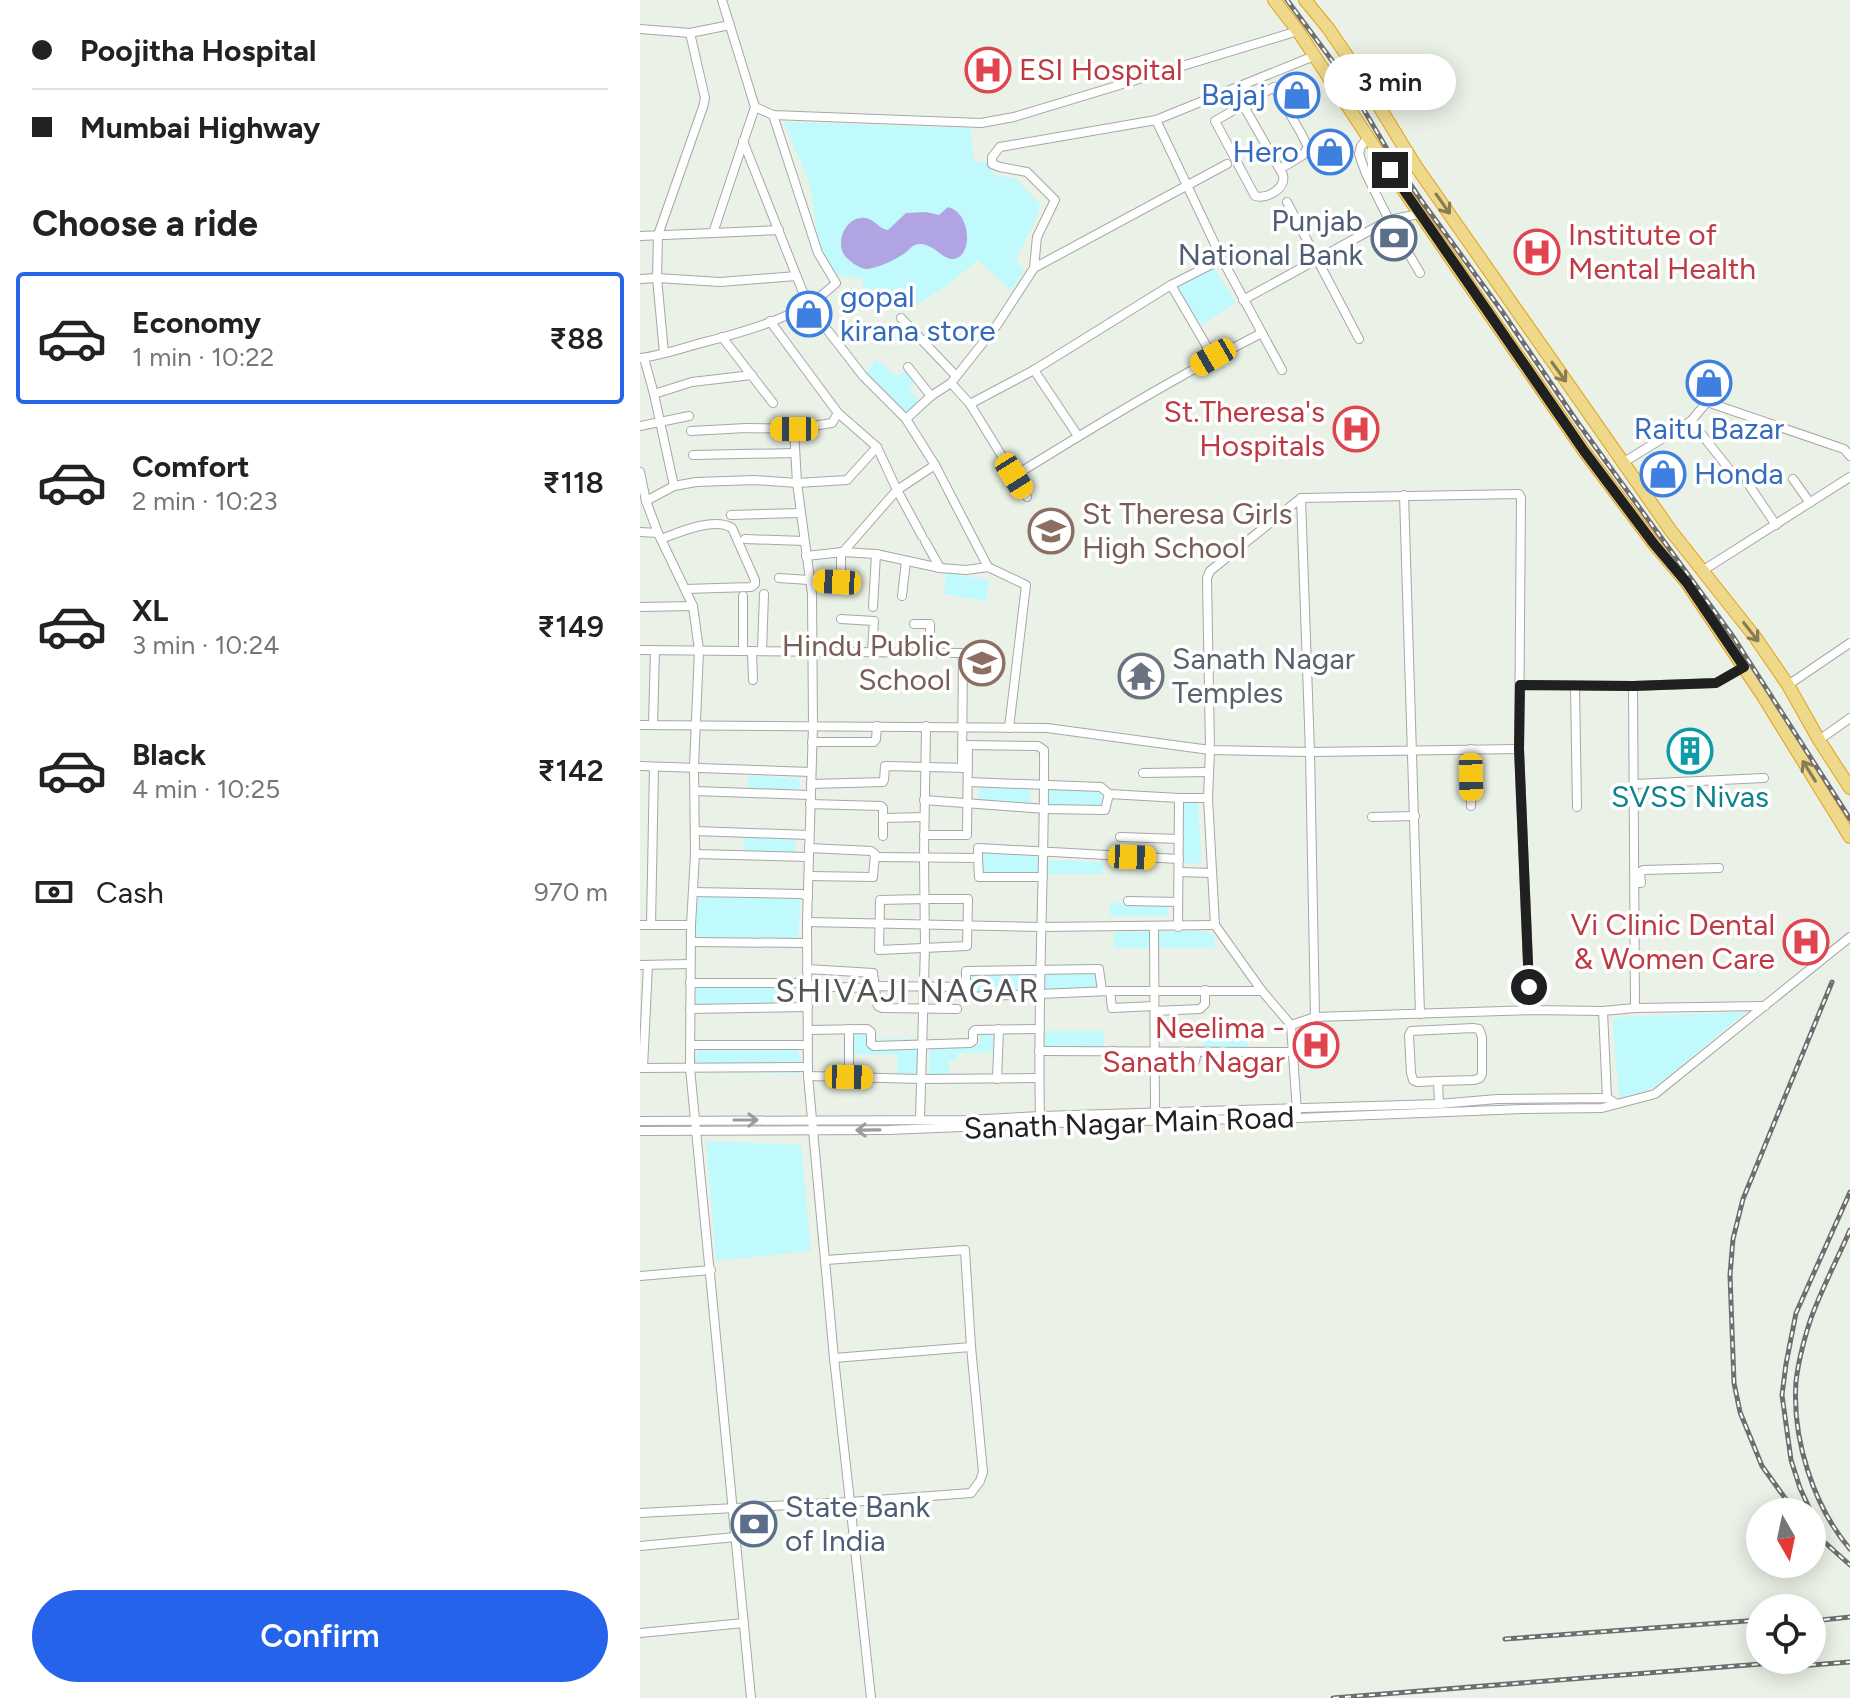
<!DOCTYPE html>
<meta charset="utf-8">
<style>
:root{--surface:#fff;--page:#f6f6f6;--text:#222;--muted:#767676;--line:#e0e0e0;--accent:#2563eb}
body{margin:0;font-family:Figtree,sans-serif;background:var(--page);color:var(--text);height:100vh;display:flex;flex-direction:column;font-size:30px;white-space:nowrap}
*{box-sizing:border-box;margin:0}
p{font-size:26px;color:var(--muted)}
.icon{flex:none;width:44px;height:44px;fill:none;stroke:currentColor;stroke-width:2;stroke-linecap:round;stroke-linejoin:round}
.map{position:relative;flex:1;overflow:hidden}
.side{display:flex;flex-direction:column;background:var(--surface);width:640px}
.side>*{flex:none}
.guide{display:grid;align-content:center;height:176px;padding:0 32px;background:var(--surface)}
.needle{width:52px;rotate:171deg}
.buttons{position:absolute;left:1106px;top:1498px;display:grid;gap:16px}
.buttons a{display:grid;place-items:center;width:80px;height:80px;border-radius:50%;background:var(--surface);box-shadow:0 4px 20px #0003;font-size:40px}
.end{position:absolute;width:36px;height:36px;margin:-18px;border:10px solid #202020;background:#fff;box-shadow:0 0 0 4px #fff}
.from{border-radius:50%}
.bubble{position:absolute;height:56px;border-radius:28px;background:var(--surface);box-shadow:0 4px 20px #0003;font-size:26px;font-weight:600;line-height:56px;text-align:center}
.car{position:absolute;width:24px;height:48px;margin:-24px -12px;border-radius:10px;box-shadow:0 0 6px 2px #0007;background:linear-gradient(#f5c518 24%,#345 0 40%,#f5c518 0 76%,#345 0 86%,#f5c518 0)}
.guide b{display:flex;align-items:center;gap:28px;height:76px;font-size:30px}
.guide b+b{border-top:2px solid var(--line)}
.guide i{width:20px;height:20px;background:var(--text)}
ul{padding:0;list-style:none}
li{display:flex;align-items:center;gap:24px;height:132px;margin:0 16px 12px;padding:0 16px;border:4px solid transparent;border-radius:8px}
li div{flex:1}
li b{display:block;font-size:30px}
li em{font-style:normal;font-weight:600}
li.on{border-color:var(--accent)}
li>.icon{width:72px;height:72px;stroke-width:1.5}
h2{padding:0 32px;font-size:36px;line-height:96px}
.pay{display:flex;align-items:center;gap:20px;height:88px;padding:0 32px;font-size:30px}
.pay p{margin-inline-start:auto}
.action{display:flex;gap:16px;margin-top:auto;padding:16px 32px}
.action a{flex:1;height:92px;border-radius:48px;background:var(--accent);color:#fff;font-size:32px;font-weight:600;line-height:92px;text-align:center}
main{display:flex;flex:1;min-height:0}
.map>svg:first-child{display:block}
.park{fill:#c1fafd}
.water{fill:#b0a4e2}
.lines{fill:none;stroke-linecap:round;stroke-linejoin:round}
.minor-casing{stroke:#a7a7a7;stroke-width:10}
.highway-casing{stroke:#e89d1a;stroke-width:14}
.minor{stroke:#fff;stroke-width:8}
.highway{stroke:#eed889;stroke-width:12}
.rail-casing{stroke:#6e6e6e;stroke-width:5}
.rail{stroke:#fff;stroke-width:2;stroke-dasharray:6;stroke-linecap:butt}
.oneway{stroke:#877c54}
.oneway2{stroke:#9b9b9b}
.route{stroke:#202020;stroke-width:10}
.labels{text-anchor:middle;stroke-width:7;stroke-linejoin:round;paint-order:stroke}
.health-label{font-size:30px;fill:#be3a42;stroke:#fff;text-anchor:end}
.shop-label{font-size:30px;fill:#366cbe;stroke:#fff;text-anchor:end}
.service-label{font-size:30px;fill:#4e5e75;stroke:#fff;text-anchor:end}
.education-label{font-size:30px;fill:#785e54;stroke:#fff;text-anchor:start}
.worship-label{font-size:30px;fill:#5b616d;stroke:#fff;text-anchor:start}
.culture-label{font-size:30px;fill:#0d838f;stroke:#fff}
.street-label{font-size:30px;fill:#202020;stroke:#fff}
.neighbourhood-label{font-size:32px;letter-spacing:2px;fill:#535353;stroke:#fff}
</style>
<main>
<section class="side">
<div class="guide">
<b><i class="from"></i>Poojitha Hospital</b>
<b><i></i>Mumbai Highway</b>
</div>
<h2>Choose a ride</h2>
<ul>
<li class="on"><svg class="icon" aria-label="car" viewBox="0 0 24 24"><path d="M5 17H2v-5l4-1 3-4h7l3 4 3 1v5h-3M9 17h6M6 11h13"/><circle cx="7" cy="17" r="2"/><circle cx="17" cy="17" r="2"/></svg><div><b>Economy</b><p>1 min · 10:22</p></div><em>₹88</em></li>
<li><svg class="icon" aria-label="car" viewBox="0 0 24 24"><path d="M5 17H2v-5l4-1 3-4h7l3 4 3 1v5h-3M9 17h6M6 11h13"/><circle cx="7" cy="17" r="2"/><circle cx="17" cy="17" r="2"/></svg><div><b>Comfort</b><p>2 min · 10:23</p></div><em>₹118</em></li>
<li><svg class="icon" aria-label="car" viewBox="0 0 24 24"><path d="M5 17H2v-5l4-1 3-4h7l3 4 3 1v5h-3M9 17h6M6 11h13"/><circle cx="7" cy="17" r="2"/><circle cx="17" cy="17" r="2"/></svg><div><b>XL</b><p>3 min · 10:24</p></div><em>₹149</em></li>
<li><svg class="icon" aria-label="car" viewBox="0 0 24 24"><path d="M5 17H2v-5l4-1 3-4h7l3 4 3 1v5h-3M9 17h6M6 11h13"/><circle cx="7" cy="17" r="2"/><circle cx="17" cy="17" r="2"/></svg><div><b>Black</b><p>4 min · 10:25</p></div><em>₹142</em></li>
</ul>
<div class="pay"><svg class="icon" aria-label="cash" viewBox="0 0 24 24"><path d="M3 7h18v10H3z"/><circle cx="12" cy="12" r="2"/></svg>Cash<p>970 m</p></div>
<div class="action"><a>Confirm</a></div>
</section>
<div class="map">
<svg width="1210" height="1698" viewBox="0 0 1210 1698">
<rect width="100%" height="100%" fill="#eaf1e6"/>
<g class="park">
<path d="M144,122l186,6 4,34h15l6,14 20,2 26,27 -9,23 -16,30 8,13 -13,20 -33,-31 -29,24 -45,29 -40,-24 -2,-11 -27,-3 -15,-23 -10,-67z"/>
<path d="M573,266l23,37 -38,24 -22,-38z"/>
<path d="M236,359l22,18 7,-6 11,11 -8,7 12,13 -12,12 -43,-39z"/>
<path d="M306,572l44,9 -4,20 -42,-7z"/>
<path d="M109,776l50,2 1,16 -52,-1z"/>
<path d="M340,785l50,3 1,16 -53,-1z"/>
<path d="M409,790l53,1v16h-53z"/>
<path d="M539,801h19l3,63 -18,-1z"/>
<path d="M104,836l51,3 1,15 -53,-1z"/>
<path d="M343,852l58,3 -1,20 -57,-2z"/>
<path d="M405,860l58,2v12h-58z"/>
<path d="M56,894l105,1 -3,45h-105z"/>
<path d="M470,903l58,1v12h-58z"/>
<path d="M569,931v3l6,1v13h-101v-16z"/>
<path d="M459,970l1,20h-56l2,-18z"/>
<path d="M330,972h68l-1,20 -70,3z"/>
<path d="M56,982h99v6h7l-2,18h-104z"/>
<path d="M1106,1012l-91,75 -35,14 -8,-81 6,-3z"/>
<path d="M353,1027l1,25 -36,1 -1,8h-8v16h-20l1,-32 50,-1v-14z"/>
<path d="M210,1031h18l2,8h47v36h-19l-1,-20 -46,-1z"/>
<path d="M405,1031h58l1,18 -59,2z"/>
<path d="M606,1031l2,16 -45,2v-16z"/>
<path d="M59,1046h99v9l3,1 -2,17h-105l1,-18h3z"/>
<path d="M66,1141l95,4 10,106 -95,10z"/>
</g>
<path class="water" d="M308,207c24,6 25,51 5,52 -10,1 -19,-15 -33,-15 -7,0 -10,5 -15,9 -10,7 -28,16 -40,16 -4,-1 -7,-3 -11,-5 -3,-3 -7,-5 -9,-8 -10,-13 0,-37 16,-38 12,-2 17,11 27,12l18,-17 20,-1 13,3z"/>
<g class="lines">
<g class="minor-casing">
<g id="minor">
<path d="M0,29l50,4 40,-8"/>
<path d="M594,89l49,86c3,14 -16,24 -28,21l-40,-75 59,-34 27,46 7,14 -5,8 -23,14"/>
<path d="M115,107l18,8 208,8 33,-6 284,-86"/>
<path d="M516,120l66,139 60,111"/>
<path d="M728,138l-7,8 -2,8 7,20 23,46 31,53"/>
<path d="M103,141l65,164 55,71 43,43 29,46 53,102"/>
<path d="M647,202l72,137"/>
<path d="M73,233l66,-3"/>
<path d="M0,236l73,-3 42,-126 -33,-107"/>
<path d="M394,268l3,-31 18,-37 -28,-28 -27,-5 -8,-3v-7l8,-10 156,-27 158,-64"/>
<path d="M0,279l17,-1 63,4 76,-6"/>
<path d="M531,285l42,72"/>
<path d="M603,300l146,-80 30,-6"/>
<path d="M261,318l55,58"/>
<path d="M130,321l68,92 39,34 20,43 25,46"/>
<path d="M82,337l51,66"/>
<path d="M24,353l-7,-75 1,-43 45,-128 2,-9 -15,-65"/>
<path d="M0,358c18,-2 37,-8 54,-13 48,-13 105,-26 142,-62l-18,-30 -45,-138"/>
<path d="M4,358l10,36 20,92"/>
<path d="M268,367l23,29"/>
<path d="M394,370l44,66"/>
<path d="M311,383l19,21 57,93"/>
<path d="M14,394l38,-12 60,-7"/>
<path d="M330,404l64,-34 137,-85 51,-26"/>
<path d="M266,419l25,-23 20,-13 46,-58 37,-57 193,-104"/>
<path d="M1051,421l16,-19 137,47 6,7"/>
<path d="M0,426l49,-10"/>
<path d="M51,431l55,-3 48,1 38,-6 6,-10"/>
<path d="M53,455l102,-2"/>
<path d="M984,462l67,-41 46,58"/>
<path d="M0,472l6,29 12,32 35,73 6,44 -5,117 1,87 -4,71 -1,143 61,630"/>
<path d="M374,476c81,-50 163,-100 248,-143"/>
<path d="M1153,479l17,24"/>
<path d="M1107,482l29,43"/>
<path d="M764,495l16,519"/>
<path d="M661,498l9,254 5,265"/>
<path d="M6,501l28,-15 22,-4 59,-2 42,3 50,-3 30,-33"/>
<path d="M91,515l70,-2"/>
<path d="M0,532l18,1"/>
<path d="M21,539c19,-7 52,-22 71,-11l23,52v4l-4,3 -66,2"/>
<path d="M105,539l59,2"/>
<path d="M285,541l15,27"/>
<path d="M203,552l54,-62 38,-25"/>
<path d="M166,556l37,-4 33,2 64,14 26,2 22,-3 38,18 -17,143"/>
<path d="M1062,571l148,-94"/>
<path d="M139,578l60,4 2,-2v-28"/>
<path d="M262,596l4,-35"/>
<path d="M0,607l53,-1"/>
<path d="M233,607l3,-53"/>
<path d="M201,619l33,2 -2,30"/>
<path d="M274,624h16v29"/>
<path d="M0,650l323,3 -1,115"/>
<path d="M103,651v-55"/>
<path d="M112,651l1,29"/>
<path d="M122,651l2,-57"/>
<path d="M880,685l113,1 83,-3 28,-16"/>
<path d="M1148,685l62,-42"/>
<path d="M935,686l2,121"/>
<path d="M993,686l2,322"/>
<path d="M0,725l407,3 163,22 100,2 209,-3"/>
<path d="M13,725l2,-75"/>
<path d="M1179,740l31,-22"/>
<path d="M172,742h62l2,-3 1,-13"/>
<path d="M323,745l75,1 6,4c1,122 -7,244 -4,366"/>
<path d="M831,749v57"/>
<path d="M0,766l171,6"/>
<path d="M503,773l66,-1"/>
<path d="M328,782l133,5 8,7 70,4h29"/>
<path d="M171,784l72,-2 1,-2 1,-14 83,2"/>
<path d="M995,784l129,-6"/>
<path d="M55,791l114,4"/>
<path d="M284,800l121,9 60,1 4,-16"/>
<path d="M170,804l71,2 2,2v28"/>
<path d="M732,817l43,-1"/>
<path d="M244,818l40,-1"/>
<path d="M55,831l114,4"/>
<path d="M284,835h43l1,-89"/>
<path d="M480,837l59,2"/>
<path d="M55,854l113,3"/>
<path d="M235,857l103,1v-10l201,11"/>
<path d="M338,858l1,19h64"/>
<path d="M539,872l33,1"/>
<path d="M169,876l64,1 2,-23 -4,-3 -62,-3"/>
<path d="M995,883h6l-1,-11 3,-2 76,-2"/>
<path d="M53,892l109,2 6,3"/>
<path d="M285,899h43l-1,47 -88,4 1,-50z"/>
<path d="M488,901l50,1"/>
<path d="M167,922l233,5 175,-2"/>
<path d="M0,925h51"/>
<path d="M11,925l3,-158"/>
<path d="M514,927l1,185"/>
<path d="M538,927l1,-129"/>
<path d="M51,942l116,1"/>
<path d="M0,965l50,-1"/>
<path d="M167,969l66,4 4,30 1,3 4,2 75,1"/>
<path d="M50,983h117"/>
<path d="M167,986l59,2 9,-2 91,1"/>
<path d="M462,991l-3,-22 -133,2v26l144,-6h152"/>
<path d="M470,991l2,17 42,-2"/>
<path d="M50,1009l118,-2"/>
<path d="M890,1010l-11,-261 2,-251 -2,-4 -218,4 -91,73 -3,7 3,172 -2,48 7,127 47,66 29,34 24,-8 215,-7 73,1 32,-3 130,-2"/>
<path d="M515,1011l45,-2 5,-5v-14"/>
<path d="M963,1011l4,87"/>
<path d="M651,1025l6,87"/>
<path d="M168,1030l59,-1 4,3v12l3,2 96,-3 3,-2v-9l2,-2 65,-1"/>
<path d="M50,1045h118"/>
<path d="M399,1051l254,1"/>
<path d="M473,1051l1,14 4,3 74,-3 3,-4 2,-9"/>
<path d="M0,1068l168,-1"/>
<path d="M3,1068l5,-103"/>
<path d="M168,1076l113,3 118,-1"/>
<path d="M209,1077v-48"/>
<path d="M357,1079l2,-50"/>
<path d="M798,1081l36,-1 6,-2 2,-4v-37l-3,-8 -6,-1 -62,3 -2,4 2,38 2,7 4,2 21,-1 1,23"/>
<path d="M280,1119l5,-173 -1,-89 2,-131"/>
<path d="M0,1121l327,-1 73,-4 399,-12 58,-5 110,-1 10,6"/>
<path d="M0,1131l248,-1 196,-8 213,-4 225,-9 80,-1 53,-14 195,-157"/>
<path d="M186,1260l139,-10 6,97 12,125 -3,9 -9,12 -121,9 21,196"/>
<path d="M0,1276l71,-6"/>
<path d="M194,1358l137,-11"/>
<path d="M0,1513l210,-11 -16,-144 -26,-282 -1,-154 6,-196 -1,-132 -15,-111 -3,-54"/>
<path d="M0,1546l96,-9"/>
<path d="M0,1633l104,-10"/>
</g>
</g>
<g class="highway-casing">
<g id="highway">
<path d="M634,0l24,31 97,147 189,273 70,93 33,39 76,113 87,141"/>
<path d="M665,0l23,28 28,41 59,96 256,366 84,106 33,48 31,55 31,48"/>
</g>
</g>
<use href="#minor" class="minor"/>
<use href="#highway" class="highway"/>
<g class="rail-casing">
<g id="rail">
<path d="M647,0l58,78 45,76 31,46 80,110 77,113 156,215 116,181"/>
<path d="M1210,1230c-13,30 -29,60 -40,91 -6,19 -12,41 -14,61 -4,56 17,124 54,167"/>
<path d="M1155,1512l-33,-46 -22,-54 -6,-29 -4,-108 3,-36 10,-40 89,-217"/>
<path d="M1171,1512l-11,-24 -9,-28 -9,-65 4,-31 10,-51 54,-121"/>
<path d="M1172,1531l38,34"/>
<path d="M1172,1621l38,-4"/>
<path d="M865,1639l255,-19"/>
<path d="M1158,1666l52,-4"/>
<path d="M693,1698l477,-38"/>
</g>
</g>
<use href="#rail" class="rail"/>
</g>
<defs><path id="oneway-shaft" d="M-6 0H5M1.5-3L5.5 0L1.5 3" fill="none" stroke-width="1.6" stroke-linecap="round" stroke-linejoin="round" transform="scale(2)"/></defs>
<g class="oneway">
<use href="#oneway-shaft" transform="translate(803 204) rotate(55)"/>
<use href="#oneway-shaft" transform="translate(919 372) rotate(54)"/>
<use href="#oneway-shaft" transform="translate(1111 632) rotate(52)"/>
<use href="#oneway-shaft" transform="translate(1169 771) rotate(-122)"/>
</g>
<g class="oneway2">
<use href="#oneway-shaft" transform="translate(106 1120)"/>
<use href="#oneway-shaft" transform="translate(228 1130) rotate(179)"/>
</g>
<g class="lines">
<path class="route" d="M750,170l194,281 70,93 33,39 57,84 -28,16 -83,3 -113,-1 -1,64 10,238"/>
</g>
<defs>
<g id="hospital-ring" transform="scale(2.3)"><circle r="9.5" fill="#fff" stroke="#e0444e" stroke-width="1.5"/><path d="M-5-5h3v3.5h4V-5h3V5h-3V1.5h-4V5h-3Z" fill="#e0444e"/></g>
<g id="shop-ring" transform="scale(2.3)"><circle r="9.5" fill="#fff" stroke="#3f7fe0" stroke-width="1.5"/><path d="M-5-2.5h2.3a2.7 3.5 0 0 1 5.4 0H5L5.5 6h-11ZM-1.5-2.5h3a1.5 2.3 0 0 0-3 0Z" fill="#3f7fe0"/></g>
<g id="bank-ring" transform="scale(2.3)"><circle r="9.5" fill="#fff" stroke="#5c6f8a" stroke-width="1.5"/><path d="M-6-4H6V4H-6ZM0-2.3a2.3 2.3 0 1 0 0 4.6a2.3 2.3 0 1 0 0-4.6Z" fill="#5c6f8a"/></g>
<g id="school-ring" transform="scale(2.3)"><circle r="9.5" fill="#fff" stroke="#8d6e63" stroke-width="1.5"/><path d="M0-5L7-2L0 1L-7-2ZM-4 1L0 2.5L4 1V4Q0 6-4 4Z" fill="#8d6e63"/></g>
<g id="temple-ring" transform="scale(2.3)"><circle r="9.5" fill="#fff" stroke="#6b7280" stroke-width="1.5"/><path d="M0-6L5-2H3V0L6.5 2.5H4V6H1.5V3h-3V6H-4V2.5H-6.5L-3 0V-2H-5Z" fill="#6b7280"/></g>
<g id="building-ring" transform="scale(2.3)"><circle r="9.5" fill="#fff" stroke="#0f9aa8" stroke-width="1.5"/><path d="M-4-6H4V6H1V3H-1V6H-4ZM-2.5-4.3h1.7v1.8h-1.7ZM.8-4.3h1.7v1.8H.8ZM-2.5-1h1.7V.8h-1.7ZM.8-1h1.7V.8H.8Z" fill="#0f9aa8"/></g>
</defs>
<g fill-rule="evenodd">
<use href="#hospital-ring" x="348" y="70"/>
<use href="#shop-ring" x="657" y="95"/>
<use href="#shop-ring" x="690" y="152"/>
<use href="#bank-ring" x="754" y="238"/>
<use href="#hospital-ring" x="897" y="252"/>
<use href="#shop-ring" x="169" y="314"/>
<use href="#shop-ring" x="1069" y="383"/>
<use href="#hospital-ring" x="716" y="429"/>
<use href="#shop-ring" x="1023" y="474"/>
<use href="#school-ring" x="411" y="531"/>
<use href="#school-ring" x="342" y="663"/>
<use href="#temple-ring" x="501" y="676"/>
<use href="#building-ring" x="1050" y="751"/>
<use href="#hospital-ring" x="1166" y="942"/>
<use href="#hospital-ring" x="676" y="1045"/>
<use href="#bank-ring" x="114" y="1524"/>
</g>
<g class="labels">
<g class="health-label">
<text x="379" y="80" text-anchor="start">ESI Hospital</text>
<text x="928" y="245" text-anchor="start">Institute of<tspan x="928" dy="34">Mental Health</tspan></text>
<text x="685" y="422">St.Theresa's<tspan x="685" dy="34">Hospitals</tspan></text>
<text x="1135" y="935">Vi Clinic Dental<tspan x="1135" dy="34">&amp; Women Care</tspan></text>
<text x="645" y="1038">Neelima -<tspan x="645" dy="34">Sanath Nagar</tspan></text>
</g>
<g class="shop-label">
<text x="626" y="105">Bajaj</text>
<text x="659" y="162">Hero</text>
<text x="200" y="307" text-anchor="start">gopal<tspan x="200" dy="34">kirana store</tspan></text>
<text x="1069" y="439" text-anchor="middle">Raitu Bazar</text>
<text x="1054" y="484" text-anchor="start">Honda</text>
</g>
<g class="service-label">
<text x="723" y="231">Punjab<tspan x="723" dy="34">National Bank</tspan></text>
<text x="145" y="1517" text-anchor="start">State Bank<tspan x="145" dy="34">of India</tspan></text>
</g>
<g class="education-label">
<text x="442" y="524">St Theresa Girls<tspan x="442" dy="34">High School</tspan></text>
<text x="311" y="656" text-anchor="end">Hindu Public<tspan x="311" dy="34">School</tspan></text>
</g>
<g class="worship-label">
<text x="532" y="669">Sanath Nagar<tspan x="532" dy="34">Temples</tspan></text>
</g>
<g class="culture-label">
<text x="1050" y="807">SVSS Nivas</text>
</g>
<g class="street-label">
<text transform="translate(489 1123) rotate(-2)" y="10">Sanath Nagar Main Road</text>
</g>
<g class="neighbourhood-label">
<text x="268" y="1002">SHIVAJI NAGAR</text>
</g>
</g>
</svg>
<div class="buttons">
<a><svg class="needle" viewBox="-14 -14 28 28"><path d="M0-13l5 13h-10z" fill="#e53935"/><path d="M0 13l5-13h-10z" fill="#767676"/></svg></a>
<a><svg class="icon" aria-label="locate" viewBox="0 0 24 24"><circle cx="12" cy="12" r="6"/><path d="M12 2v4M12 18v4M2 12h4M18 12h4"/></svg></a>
</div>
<i class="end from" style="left:889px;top:987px"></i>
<i class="end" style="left:750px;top:170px"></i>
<div class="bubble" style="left:684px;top:54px;width:132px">3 min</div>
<i class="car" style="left:573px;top:357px;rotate:240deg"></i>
<i class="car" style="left:154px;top:429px;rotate:270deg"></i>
<i class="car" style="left:374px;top:476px;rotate:148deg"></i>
<i class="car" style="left:197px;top:582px;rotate:273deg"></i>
<i class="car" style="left:831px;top:777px;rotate:179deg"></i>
<i class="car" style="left:492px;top:857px;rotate:92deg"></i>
<i class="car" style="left:209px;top:1077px;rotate:91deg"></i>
</div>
</main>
